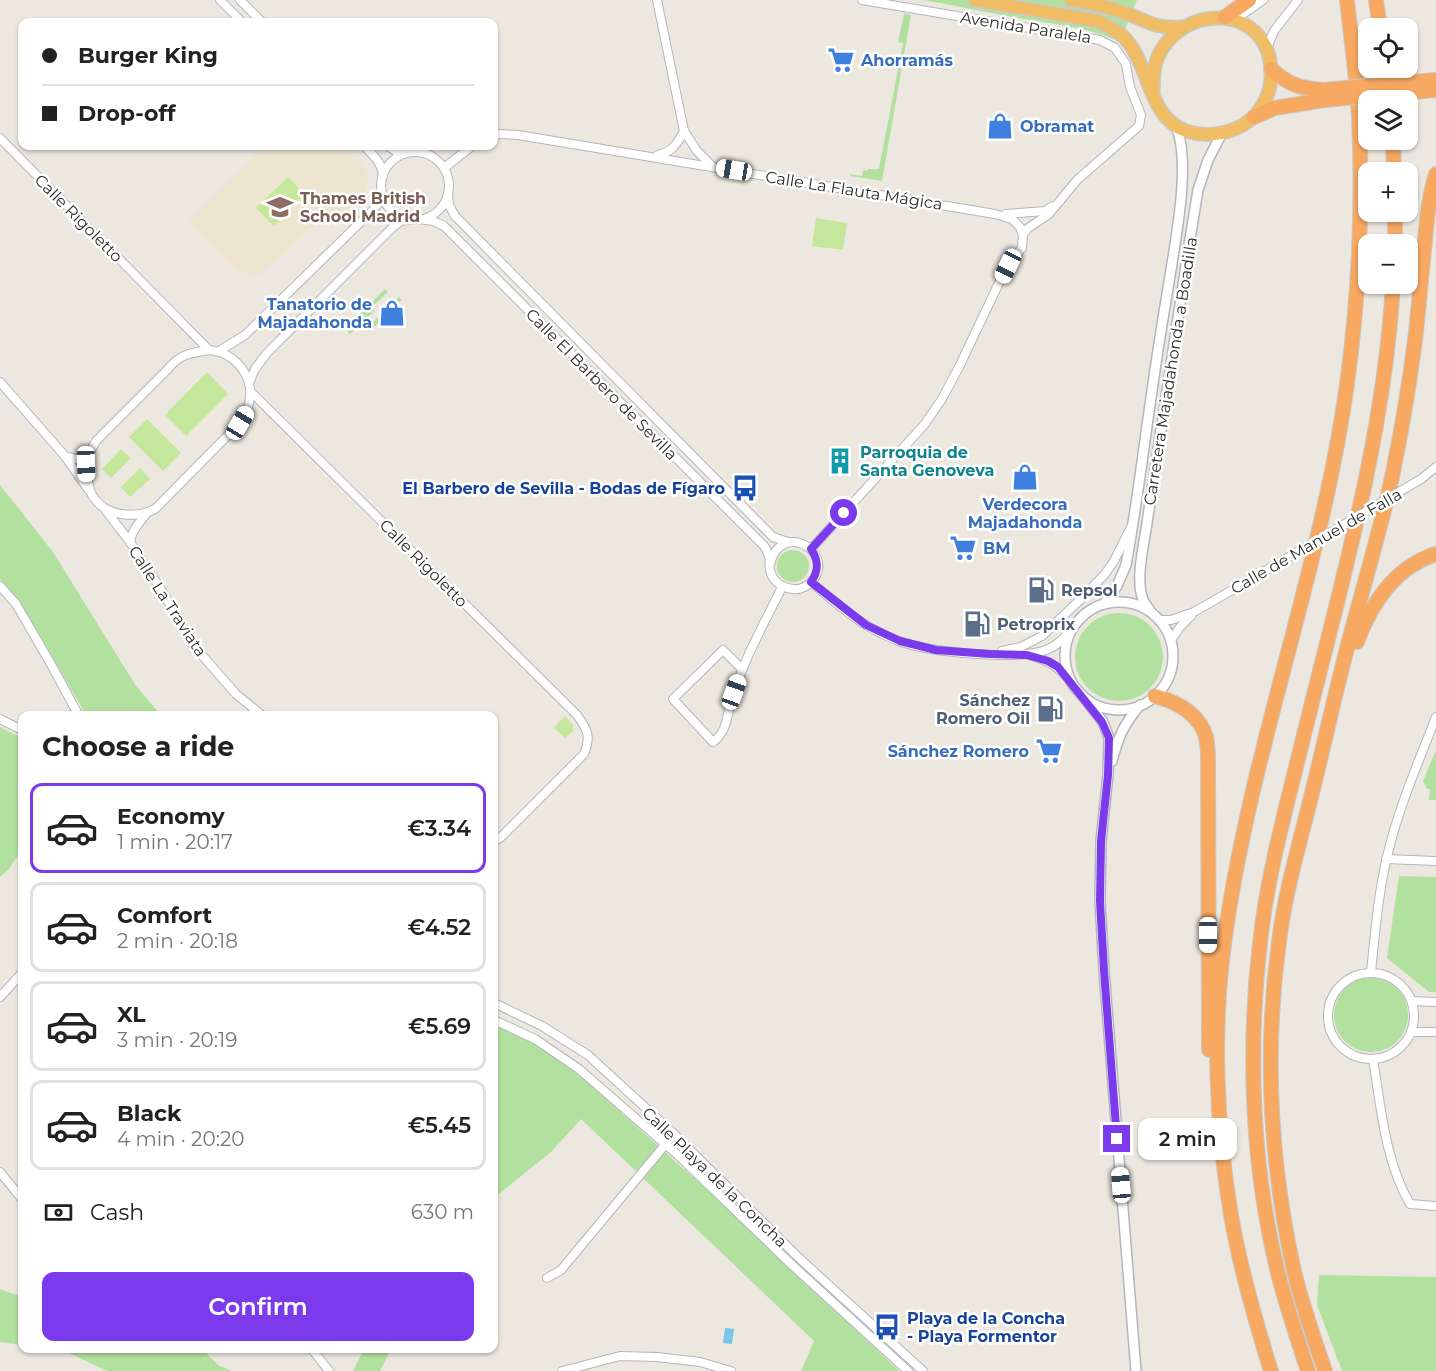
<!DOCTYPE html>
<meta charset="utf-8">
<style>
:root{--surface:#fff;--page:#f6f6f6;--text:#222;--muted:#767676;--line:#e0e0e0;--accent:#7c3aed}
body{margin:0;font-family:Montserrat,sans-serif;background:var(--page);color:var(--text);height:100vh;display:flex;flex-direction:column;font-size:22px;white-space:nowrap}
*{box-sizing:border-box;margin:0}
p{font-size:20px;color:var(--muted)}
.icon{flex:none;width:33px;height:33px;fill:none;stroke:currentColor;stroke-width:2;stroke-linecap:round;stroke-linejoin:round}
.map{position:relative;flex:1;overflow:hidden}
.details{position:absolute;left:18px;top:711px;width:480px;height:642px;display:flex;flex-direction:column;background:var(--surface);border-radius:12px;box-shadow:0 2px 4px #0004}
.details>*{flex:none}
.hud{position:absolute;left:18px;top:18px;width:480px;height:132px;border-radius:12px;box-shadow:0 2px 4px #0004;display:grid;align-content:center;height:132px;padding:0 24px;background:var(--surface)}
.tools{position:absolute;left:1358px;top:18px;display:grid;gap:12px}
.tools a{display:grid;place-items:center;width:60px;height:60px;border-radius:12px;background:var(--surface);box-shadow:0 2px 4px #0004;font-size:30px}
.end{position:absolute;width:27px;height:27px;margin:-14px;border:8px solid #7c3aed;background:#fff;box-shadow:0 0 0 3px #fff}
.from{border-radius:50%}
.bubble{position:absolute;height:42px;border-radius:12px;background:var(--surface);box-shadow:0 2px 4px #0004;font-size:20px;font-weight:600;line-height:42px;text-align:center}
.car{position:absolute;width:18px;height:36px;margin:-18px -9px;border-radius:8px;box-shadow:0 0 4px 2px #0007;background:linear-gradient(#fff 24%,#345 0 40%,#fff 0 76%,#345 0 86%,#fff 0)}
.hud b{display:flex;align-items:center;gap:21px;height:57px;font-size:22px}
.hud b+b{border-top:2px solid var(--line)}
.hud i{width:15px;height:15px;background:var(--text)}
ul{padding:0;list-style:none}
li{display:flex;align-items:center;gap:18px;height:90px;margin:0 12px 9px;padding:0 12px;border:3px solid var(--line);border-radius:12px}
li div{flex:1}
li b{display:block;font-size:22px}
li em{font-style:normal;font-weight:600}
li.active{border-color:var(--accent)}
li>.icon{width:54px;height:54px;stroke-width:1.5}
h2{padding:0 24px;font-size:27px;line-height:72px}
.pay{display:flex;align-items:center;gap:15px;height:66px;padding:0 24px;font-size:22px}
.pay p{margin-inline-start:auto}
.cta{display:flex;gap:12px;margin-top:auto;padding:12px 24px}
.cta a{flex:1;height:69px;border-radius:12px;background:var(--accent);color:#fff;font-size:24px;font-weight:600;line-height:69px;text-align:center}
.map>svg:first-child{display:block}
.education{fill:#ede5d0}
.green{fill:#b2e19f}
.pitch{fill:#c4e79b}
.water{fill:#78c6e9}
.lines{fill:none;stroke-linecap:round;stroke-linejoin:round}
.minor-casing{stroke:#b3b5bf;stroke-width:10}
.tertiary-casing{stroke:#b3b5bf;stroke-width:12}
.trunk-casing{stroke:#c8c8c8;stroke-width:15}
.motorway-casing{stroke:#c8c8c8;stroke-width:16}
.minor{stroke:#fff;stroke-width:8}
.tertiary{stroke:#fff;stroke-width:9}
.trunk{stroke:#f0bc64;stroke-width:12}
.motorway{stroke:#f7a861;stroke-width:14}
.minor-bridge-casing{stroke:#b3b5bf;stroke-width:10;stroke-linecap:butt}
.motorway-bridge-casing{stroke:#c8c8c8;stroke-width:16;stroke-linecap:butt}
.minor-bridge{stroke:#fff;stroke-width:8}
.motorway-bridge{stroke:#f7a861;stroke-width:14}
.route{stroke:#7c3aed;stroke-width:8}
.labels{text-anchor:middle;stroke-width:5;stroke-linejoin:round;paint-order:stroke}
.street-label{font-size:16px;fill:#2c2c2c;stroke:#fff}
.shop-label{font-size:16px;font-weight:bold;fill:#366cbe;stroke:#fff;text-anchor:start}
.education-label{font-size:16px;font-weight:bold;fill:#785e54;stroke:#fff;text-anchor:start}
.culture-label{font-size:16px;font-weight:bold;fill:#0d838f;stroke:#fff;text-anchor:start}
.transit-label{font-size:16px;font-weight:bold;fill:#164399;stroke:#fff;text-anchor:end}
.service-label{font-size:16px;font-weight:bold;fill:#4e5e75;stroke:#fff;text-anchor:start}
</style>
<div class="map">
<svg width="1436" height="1371" viewBox="0 0 1436 1371">
<rect width="100%" height="100%" fill="#ede8df"/>
<path class="education" d="M265,146h77l23,22 3,8 -2,20 -3,7 -9,9 -4,1 -26,3 -61,57 -9,2 -12,-2 -8,-5 -46,-47z"/>
<g class="green">
<path d="M923,0h214l-17,42c-32,-15 -62,-17 -96,-23 -34,-6 -67,-13 -101,-19z"/>
<path d="M904,13l7,2 -29,166 -32,-5v-2l12,2 1,-6 4,1 1,-2h11l24,-126 -5,-1z"/>
<path d="M385,289l3,3 -16,15 3,3 -25,24 -5,-5z"/>
<path d="M399,297l3,3 -33,32 -3,-3z"/>
<path d="M0,485l53,67 83,134 25,29h-76l-4,-9 -40,-69 -41,-58z"/>
<circle cx="793" cy="566" r="16"/>
<circle cx="1119" cy="657" r="44"/>
<path d="M0,727l22,11v111l-13,20 -9,8z"/>
<path d="M1436,750v50h-7l1,-11h-3l-4,-8z"/>
<path d="M1399,876l37,1v115h-7l-42,-34z"/>
<circle cx="1371" cy="1015" r="37"/>
<path d="M494,1025l45,21 38,27 166,149 156,149h-98l13,-30 -233,-222 -29,32 -58,47z"/>
<path d="M1319,1275l117,2v94h-94l-25,-66z"/>
<path d="M0,1289l22,8v48l-22,-3z"/>
<path d="M43,1349h159l16,16 13,6h-124l-40,-19z"/>
<path d="M364,1349h27l-11,22h-27z"/>
</g>
<g class="pitch">
<path d="M288,177l16,17 -30,32 -18,-18z"/>
<path d="M816,218l31,5 -4,27 -31,-4z"/>
<path d="M207,372l21,22 -42,42 -21,-21z"/>
<path d="M147,419l34,34 -18,18 -34,-34z"/>
<path d="M121,449l10,9 -20,20 -9,-9z"/>
<path d="M140,468l10,11 -20,18 -9,-10z"/>
<path d="M565,716l8,9v6l-8,7 -11,-10z"/>
</g>
<path class="water" d="M725,1328l9,1 -2,15 -9,-1z"/>
<g class="lines">
<g class="minor-casing">
<g id="minor">
<path d="M220,0l22,22"/>
<path d="M240,0l22,22"/>
<path d="M657,0l27,131 13,20 15,15"/>
<path d="M862,0l238,40 15,8 11,16 4,23 11,28 -2,11 -62,54 -28,34 -22,15 -4,6"/>
<path d="M1236,19l27,-19"/>
<path d="M1267,48l7,-17 24,-31"/>
<path d="M494,136l4,-2 20,1 477,79 17,5 8,8 3,8 -1,13 -15,18 -48,101 -17,32 -18,26 -113,124"/>
<path d="M0,138l209,212"/>
<path d="M364,146c9,9 17,15 19,29"/>
<path d="M388,146l9,6h9"/>
<circle cx="415" cy="186" r="34"/>
<path d="M658,155c14,-3 20,-12 26,-24"/>
<path d="M444,168l28,-22"/>
<path d="M448,194l1,11 6,11 318,321 15,5"/>
<path d="M1006,214l39,-3 8,-5"/>
<path d="M420,219l13,2 11,5 321,321c1,3 3,6 4,9 1,4 0,9 1,14 2,11 12,18 23,19 8,1 15,-3 20,-9 22,-29 -32,-60 -43,-16"/>
<path d="M209,350c30,3 49,32 38,60 -1,5 -5,9 -7,13l-85,86c-20,10 -50,8 -63,-14 -2,-4 -3,-9 -4,-14 -2,-8 -3,-19 1,-27 2,-5 5,-9 7,-13l71,-71c13,-16 22,-17 42,-20z"/>
<path d="M219,351l26,-16 127,-124 6,-7 4,-9"/>
<path d="M0,382l64,73 24,34"/>
<path d="M249,383l6,-14 12,-16 126,-126 8,-6 9,-2"/>
<path d="M250,391l327,324c11,15 14,22 7,39l-84,84 -6,3"/>
<path d="M65,456l11,3 13,-5"/>
<path d="M1421,479l15,-12"/>
<path d="M104,508l26,34 32,49 31,54 43,49 27,22"/>
<path d="M130,542c2,-12 9,-19 17,-29"/>
<path d="M811,582c17,14 37,32 55,43 10,6 22,12 33,16 29,11 119,20 147,9 11,-4 17,-11 25,-20"/>
<path d="M0,586l16,18 36,62 27,50"/>
<path d="M1159,620h12l23,-8 71,-41"/>
<path d="M1171,640l9,-13 11,-11"/>
<path d="M1002,651l19,-4 21,-11 39,-37 24,-25 9,-13 17,-34"/>
<path d="M1029,655c23,7 26,9 43,28"/>
<path d="M742,669l-19,-19 -50,49 40,43c13,-10 13,-21 17,-36 11,-42 33,-80 52,-119"/>
<path d="M0,719l22,11"/>
<path d="M1386,859l50,2"/>
<path d="M1371,972c4,-38 7,-77 16,-115 11,-48 31,-94 49,-140"/>
<circle cx="1371" cy="1016" r="43"/>
<path d="M0,997l22,-24"/>
<path d="M1412,1001l24,1"/>
<path d="M494,1003l48,23 46,29 86,79 124,123 125,114"/>
<path d="M494,1020l41,19 44,30 100,87 113,109 116,106"/>
<path d="M1411,1032h25"/>
<path d="M1373,1059c8,49 12,102 37,145l26,2"/>
<path d="M0,1172l22,27"/>
<path d="M547,1278l14,-8 113,-136"/>
<path d="M311,1348l18,23"/>
<path d="M562,1371l58,-15 37,1 43,5 31,9"/>
</g>
</g>
<g class="tertiary-casing">
<g id="tertiary">
<circle cx="1119" cy="656" r="54"/>
<path d="M1104,604l13,-18 9,-21c11,-60 18,-121 27,-181 5,-36 11,-72 17,-108 6,-39 21,-114 6,-150"/>
<path d="M1151,612c-3,-4 -6,-8 -8,-12 -8,-21 1,-55 4,-77l42,-278 9,-55 10,-30 14,-27"/>
<path d="M1083,696l20,26 6,16 -1,37 -7,66 -1,60 4,70 32,400"/>
<path d="M1112,761c7,-26 11,-35 28,-56"/>
</g>
</g>
<g class="trunk-casing">
<g id="trunk">
<path d="M975,0l123,21c11,6 23,11 30,21 22,27 21,76 58,89 21,7 47,3 64,-11 13,-11 21,-28 21,-44 3,-72 -90,-76 -114,-17 -4,11 -4,24 -4,36"/>
<path d="M1071,0c20,3 41,8 60,15 21,9 26,13 50,12"/>
</g>
</g>
<g class="motorway-casing">
<g id="motorway">
<path d="M1376,0l4,28"/>
<path d="M1225,17l24,-17"/>
<path d="M1386,68l3,27"/>
<path d="M1271,69c19,16 27,19 52,21"/>
<path d="M1254,117l21,-9 49,-8"/>
<path d="M1393,140l1,32"/>
<path d="M1395,244v-32"/>
<path d="M1357,642c14,-38 38,-75 79,-88"/>
<path d="M1155,696c22,6 44,17 51,41 1,6 2,13 2,20l1,293"/>
<path d="M1271,1371c-16,-51 -31,-103 -40,-156 -15,-88 -19,-190 -6,-278 26,-188 96,-366 122,-553 12,-88 16,-177 12,-266 -2,-39 -8,-79 -12,-118"/>
<path d="M1308,1371c-10,-30 -20,-60 -28,-90 -28,-109 -33,-227 -20,-338 7,-66 25,-131 41,-196 37,-153 83,-305 92,-463"/>
<path d="M1325,1371c-11,-33 -23,-66 -31,-100 -24,-108 -30,-219 -15,-329 6,-50 21,-100 33,-149 13,-52 24,-104 38,-156 14,-53 30,-106 42,-160 10,-48 18,-96 24,-145 3,-31 6,-61 9,-92 2,-22 4,-44 11,-66"/>
</g>
</g>
<use href="#minor" class="minor"/>
<use href="#tertiary" class="tertiary"/>
<use href="#trunk" class="trunk"/>
<use href="#motorway" class="motorway"/>
<g class="minor-bridge-casing">
<path id="minor-bridge" d="M1265,571l156,-92"/>
</g>
<g class="motorway-bridge-casing">
<g id="motorway-bridge">
<path d="M1323,90l113,-10"/>
<path d="M1324,100l112,-10"/>
</g>
</g>
<use href="#minor-bridge" class="minor-bridge"/>
<use href="#motorway-bridge" class="motorway-bridge"/>
</g>
<g class="lines">
<path class="route" d="M844,513l-33,36c8,12 8,22 0,33l55,43 34,16 36,9 53,4 38,1 21,6 10,6 44,55 7,16 -1,37 -7,66 -1,60 4,70 13,168"/>
</g>
<defs>
<g id="supermarket-bare" transform="scale(2.07)"><path d="M-6-5.5h2.5l.6 2H6L4.5 2H-2.5L-4.4-4H-6ZM-1.5 3.2a1.3 1.3 0 1 0 .1 0ZM3 3.2a1.3 1.3 0 1 0 .1 0Z" fill="#3f7fe0" stroke="#fff" stroke-width="2.5" paint-order="stroke"/></g>
<g id="shop-bare" transform="scale(2.07)"><path d="M-5-2.5h2.3a2.7 3.5 0 0 1 5.4 0H5L5.5 6h-11ZM-1.5-2.5h3a1.5 2.3 0 0 0-3 0Z" fill="#3f7fe0" stroke="#fff" stroke-width="2.5" paint-order="stroke"/></g>
<g id="school-bare" transform="scale(2.07)"><path d="M0-5L7-2L0 1L-7-2ZM-4 1L0 2.5L4 1V4Q0 6-4 4Z" fill="#8d6e63" stroke="#fff" stroke-width="2.5" paint-order="stroke"/></g>
<g id="building-bare" transform="scale(2.07)"><path d="M-4-6H4V6H1V3H-1V6H-4ZM-2.5-4.3h1.7v1.8h-1.7ZM.8-4.3h1.7v1.8H.8ZM-2.5-1h1.7V.8h-1.7ZM.8-1h1.7V.8H.8Z" fill="#0f9aa8" stroke="#fff" stroke-width="2.5" paint-order="stroke"/></g>
<g id="bus-bare" transform="scale(2.07)"><path d="M-5-6H5V4H4V6H2V4H-2V6H-4V4H-5ZM-3.5-4V0h7V-4ZM-3.5 1.2v1.5H-2V1.2ZM2 1.2v1.5H3.5V1.2Z" fill="#1a4fb4" stroke="#fff" stroke-width="2.5" paint-order="stroke"/></g>
<g id="fuel-bare" transform="scale(2.07)"><path d="M-5.5-6h7V0h2V4h1.3V-2.5L3-4.5l.8-.8L6-3V5H2.5V1h-1V6h-7ZM-4.2-4.7v3.2H.2V-4.7Z" fill="#5c6f8a" stroke="#fff" stroke-width="2.5" paint-order="stroke"/></g>
</defs>
<g fill-rule="evenodd">
<use href="#supermarket-bare" x="841" y="60"/>
<use href="#shop-bare" x="1000" y="126"/>
<use href="#school-bare" x="280" y="207"/>
<use href="#shop-bare" x="392" y="313"/>
<use href="#building-bare" x="840" y="461"/>
<use href="#shop-bare" x="1025" y="477"/>
<use href="#bus-bare" x="745" y="488"/>
<use href="#supermarket-bare" x="963" y="548"/>
<use href="#fuel-bare" x="1041" y="590"/>
<use href="#fuel-bare" x="977" y="624"/>
<use href="#fuel-bare" x="1050" y="709"/>
<use href="#supermarket-bare" x="1049" y="751"/>
<use href="#bus-bare" x="887" y="1327"/>
</g>
<g class="labels">
<g class="street-label">
<text transform="translate(1026 27) rotate(9)" y="6">Avenida Paralela</text>
<text transform="translate(854 190) rotate(9)" y="6">Calle La Flauta Mágica</text>
<text transform="translate(79 218) rotate(45)" y="6">Calle Rigoletto</text>
<text transform="translate(1170 371) rotate(-81)" y="6">Carretera Majadahonda a Boadilla</text>
<text transform="translate(602 384) rotate(45)" y="6">Calle El Barbero de Sevilla</text>
<text transform="translate(1316 541) rotate(-30)" y="6">Calle de Manuel de Falla</text>
<text transform="translate(424 563) rotate(45)" y="6">Calle Rigoletto</text>
<text transform="translate(168 601) rotate(57)" y="6">Calle La Traviata</text>
<text transform="translate(715 1177) rotate(44)" y="6">Calle Playa de la Concha</text>
</g>
<g class="shop-label">
<text x="861" y="66">Ahorramás</text>
<text x="1020" y="132">Obramat</text>
<text x="372" y="310" text-anchor="end">Tanatorio de<tspan x="372" dy="18">Majadahonda</tspan></text>
<text x="1025" y="510" text-anchor="middle">Verdecora<tspan x="1025" dy="18">Majadahonda</tspan></text>
<text x="983" y="554">BM</text>
<text x="1029" y="757" text-anchor="end">Sánchez Romero</text>
</g>
<g class="education-label">
<text x="300" y="204">Thames British<tspan x="300" dy="18">School Madrid</tspan></text>
</g>
<g class="culture-label">
<text x="860" y="458">Parroquia de<tspan x="860" dy="18">Santa Genoveva</tspan></text>
</g>
<g class="transit-label">
<text x="725" y="494">El Barbero de Sevilla - Bodas de Fígaro</text>
<text x="907" y="1324" text-anchor="start">Playa de la Concha<tspan x="907" dy="18">- Playa Formentor</tspan></text>
</g>
<g class="service-label">
<text x="1061" y="596">Repsol</text>
<text x="997" y="630">Petroprix</text>
<text x="1030" y="706" text-anchor="end">Sánchez<tspan x="1030" dy="18">Romero Oil</tspan></text>
</g>
</g>
</svg>
<div class="tools">
<a><svg class="icon" aria-label="locate" viewBox="0 0 24 24"><circle cx="12" cy="12" r="6"/><path d="M12 2v4M12 18v4M2 12h4M18 12h4"/></svg></a>
<a><svg class="icon" aria-label="layers" viewBox="0 0 24 24"><path d="M12 4l9 5-9 5-9-5zM3 14l9 5 9-5"/></svg></a>
<a>+</a>
<a>−</a>
</div>
<i class="end from" style="left:844px;top:513px"></i>
<i class="end" style="left:1117px;top:1139px"></i>
<div class="bubble" style="left:1138px;top:1118px;width:99px">2 min</div>
<i class="car" style="left:734px;top:170px;rotate:280deg"></i>
<i class="car" style="left:1008px;top:266px;rotate:206deg"></i>
<i class="car" style="left:240px;top:423px;rotate:31deg"></i>
<i class="car" style="left:86px;top:464px;rotate:178deg"></i>
<i class="car" style="left:734px;top:692px;rotate:20deg"></i>
<i class="car" style="left:1208px;top:935px;rotate:180deg"></i>
<i class="car" style="left:1121px;top:1185px;rotate:355deg"></i>
<div class="hud">
<b><i class="from"></i>Burger King</b>
<b><i></i>Drop-off</b>
</div>
<section class="details">
<h2>Choose a ride</h2>
<ul>
<li class="active"><svg class="icon" aria-label="car" viewBox="0 0 24 24"><path d="M5 17H2v-5l4-1 3-4h7l3 4 3 1v5h-3M9 17h6M6 11h13"/><circle cx="7" cy="17" r="2"/><circle cx="17" cy="17" r="2"/></svg><div><b>Economy</b><p>1 min · 20:17</p></div><em>€3.34</em></li>
<li><svg class="icon" aria-label="car" viewBox="0 0 24 24"><path d="M5 17H2v-5l4-1 3-4h7l3 4 3 1v5h-3M9 17h6M6 11h13"/><circle cx="7" cy="17" r="2"/><circle cx="17" cy="17" r="2"/></svg><div><b>Comfort</b><p>2 min · 20:18</p></div><em>€4.52</em></li>
<li><svg class="icon" aria-label="car" viewBox="0 0 24 24"><path d="M5 17H2v-5l4-1 3-4h7l3 4 3 1v5h-3M9 17h6M6 11h13"/><circle cx="7" cy="17" r="2"/><circle cx="17" cy="17" r="2"/></svg><div><b>XL</b><p>3 min · 20:19</p></div><em>€5.69</em></li>
<li><svg class="icon" aria-label="car" viewBox="0 0 24 24"><path d="M5 17H2v-5l4-1 3-4h7l3 4 3 1v5h-3M9 17h6M6 11h13"/><circle cx="7" cy="17" r="2"/><circle cx="17" cy="17" r="2"/></svg><div><b>Black</b><p>4 min · 20:20</p></div><em>€5.45</em></li>
</ul>
<div class="pay"><svg class="icon" aria-label="cash" viewBox="0 0 24 24"><path d="M3 7h18v10H3z"/><circle cx="12" cy="12" r="2"/></svg>Cash<p>630 m</p></div>
<div class="cta"><a>Confirm</a></div>
</section>
</div>
